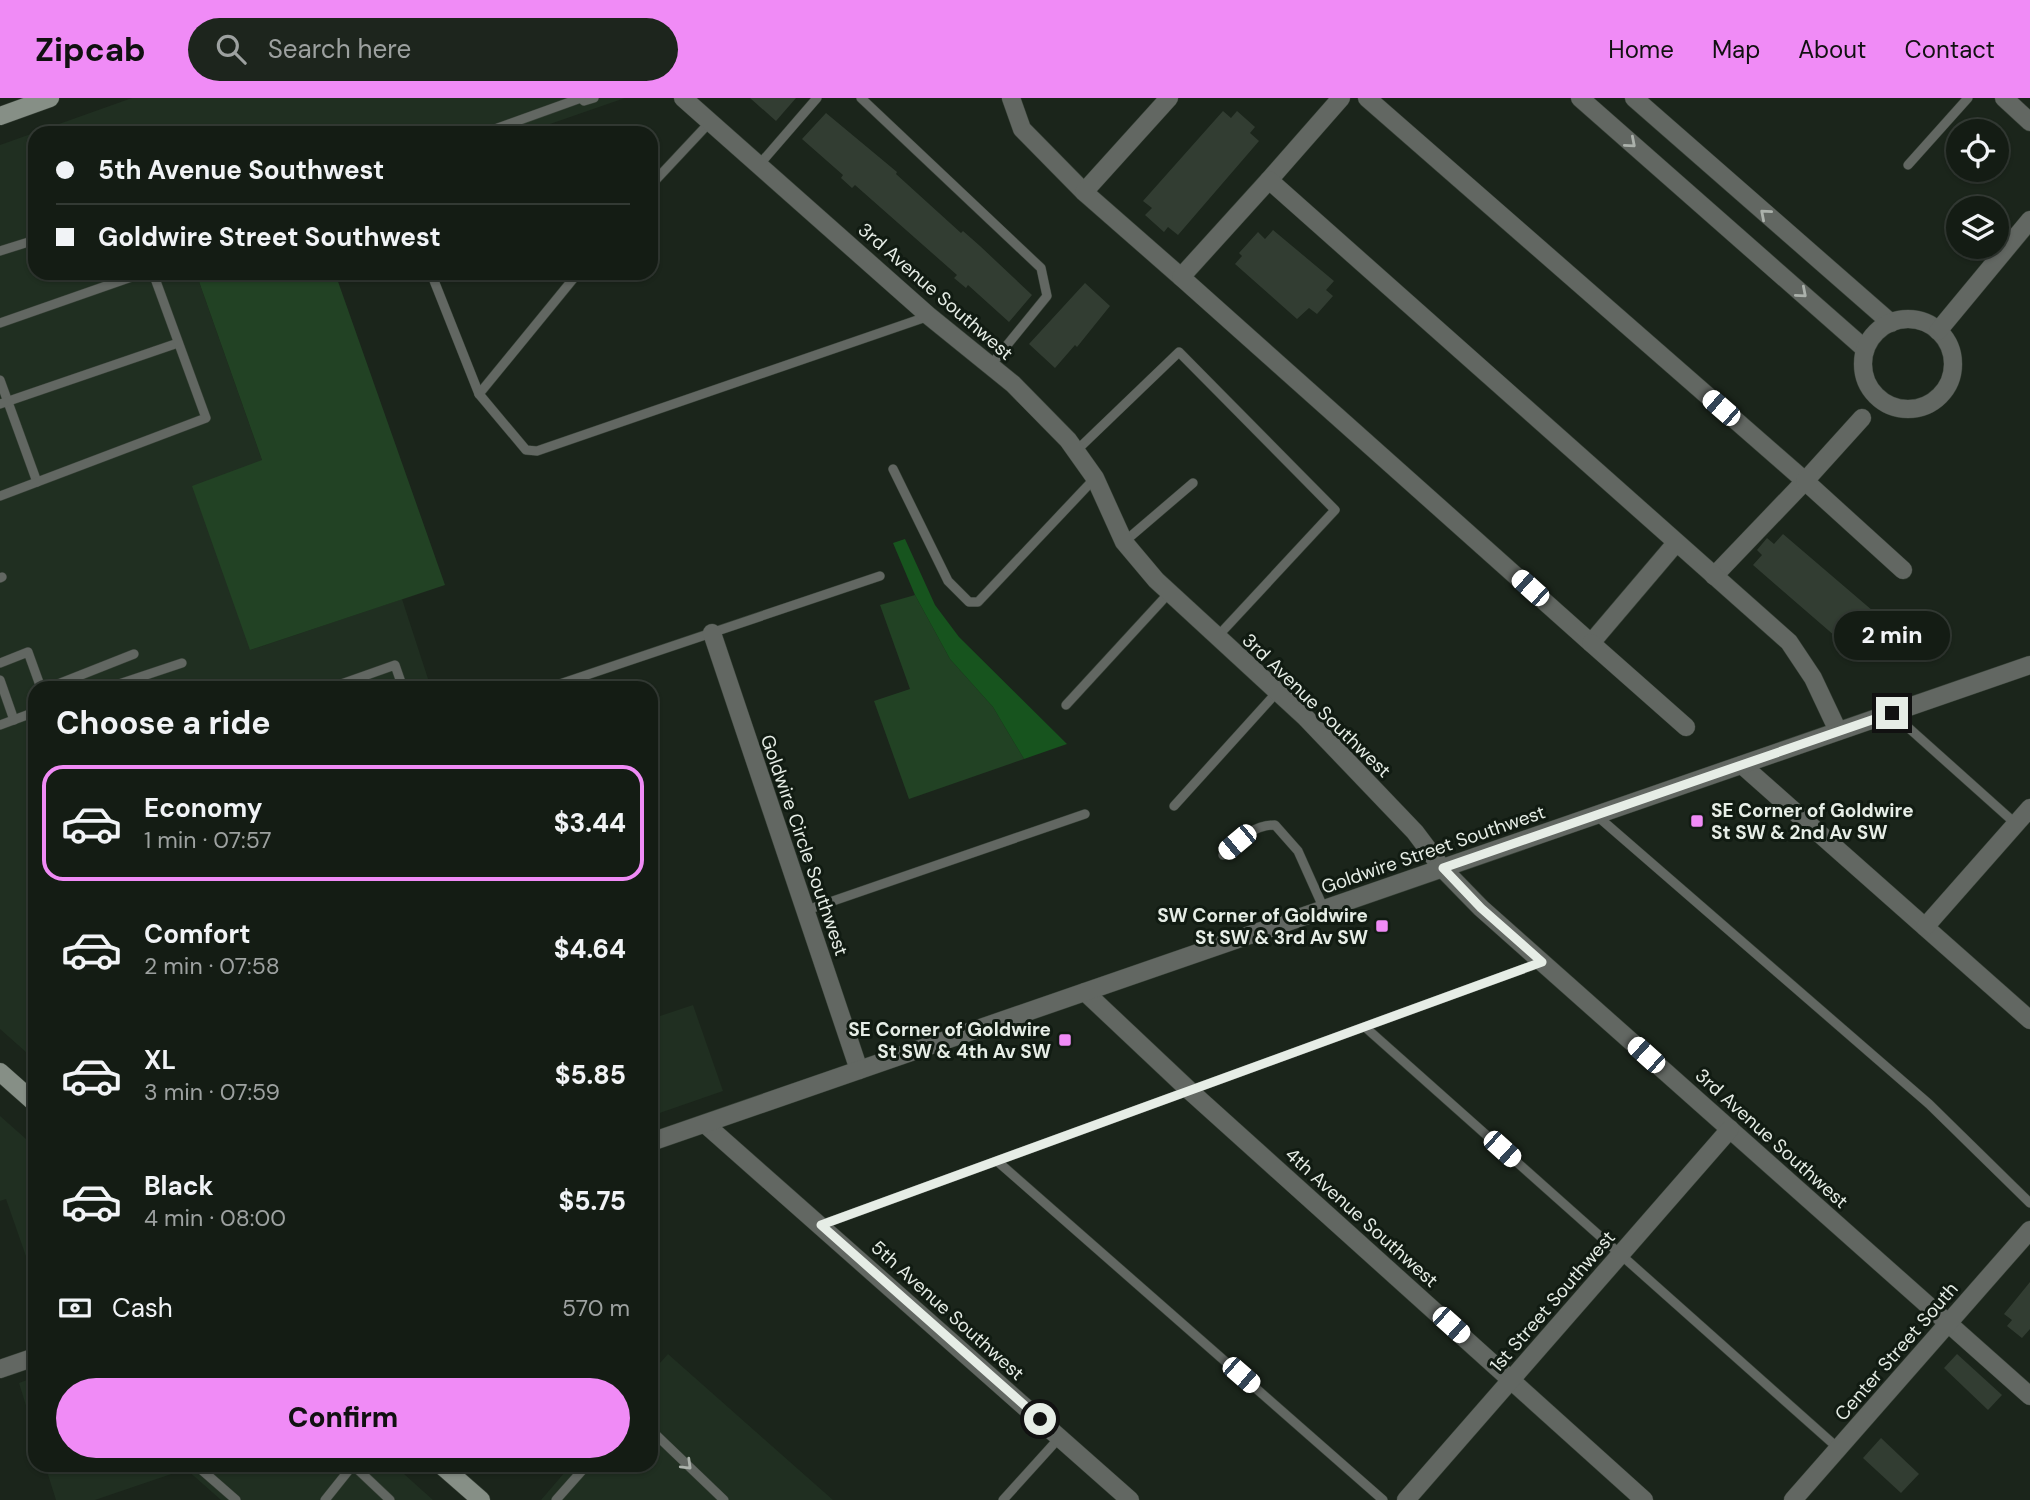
<!DOCTYPE html>
<meta charset="utf-8">
<style>
:root{--surface:#141c14;--page:#1d251d;--text:#f1f3f6;--muted:#9da1a0;--line:#333a34;--accent:#f08bf6}
body{margin:0;font-family:"DM Sans",sans-serif;background:var(--page);color:var(--text);height:100vh;display:flex;flex-direction:column;font-size:26px;white-space:nowrap}
*{box-sizing:border-box;margin:0}
p{font-size:23px;color:var(--muted)}
.icon{flex:none;width:38px;height:38px;fill:none;stroke:currentColor;stroke-width:2;stroke-linecap:round;stroke-linejoin:round}
.map{position:relative;flex:1;overflow:hidden}
.details{position:absolute;left:28px;top:583px;width:630px;height:791px;display:flex;flex-direction:column;background:var(--surface);border-radius:21px;box-shadow:0 2px 5px #0004,0 0 0 2px var(--line)}
.details>*{flex:none}
.banner{position:absolute;left:28px;top:28px;width:630px;height:154px;border-radius:21px;box-shadow:0 2px 5px #0004,0 0 0 2px var(--line);display:grid;align-content:center;height:154px;padding:0 28px;background:var(--surface)}
.buttons{position:absolute;left:1946px;top:21px;display:grid;gap:14px}
.buttons a{display:grid;place-items:center;width:63px;height:63px;border-radius:50%;background:var(--surface);box-shadow:0 2px 5px #0004,0 0 0 2px var(--line);font-size:35px}
.end{position:absolute;width:32px;height:32px;margin:-16px;border:9px solid #e6ede6;background:#111;box-shadow:0 0 0 4px #111}
.from{border-radius:50%}
.bubble{position:absolute;height:49px;border-radius:24px;background:var(--surface);box-shadow:0 2px 5px #0004,0 0 0 2px var(--line);font-size:23px;font-weight:800;line-height:49px;text-align:center}
.car{position:absolute;width:21px;height:42px;margin:-21px -10px;border-radius:9px;box-shadow:0 0 5px 2px #0007;background:linear-gradient(#fff 24%,#345 0 40%,#fff 0 76%,#345 0 86%,#fff 0)}
.banner b{display:flex;align-items:center;gap:24px;height:66px;font-size:26px}
.banner b+b{border-top:2px solid var(--line)}
.banner i{width:18px;height:18px;background:var(--text)}
ul{padding:0;list-style:none}
li{display:flex;align-items:center;gap:21px;height:116px;margin:0 14px 10px;padding:0 14px;border:4px solid transparent;border-radius:21px}
li div{flex:1}
li b{display:block;font-size:26px}
li em{font-style:normal;font-weight:800}
li.current{border-color:var(--accent)}
li>.icon{width:63px;height:63px;stroke-width:1.5}
h2{padding:0 28px;font-size:32px;line-height:84px}
.pay{display:flex;align-items:center;gap:18px;height:77px;padding:0 28px;font-size:26px}
.pay p{margin-inline-start:auto}
.primary-button{display:flex;gap:14px;margin-top:auto;padding:14px 28px}
.primary-button a{flex:1;height:80px;border-radius:42px;background:var(--accent);color:#111;font-size:28px;font-weight:800;line-height:80px;text-align:center}
header{display:flex;align-items:center;gap:42px;box-sizing:border-box;height:98px;padding:0 35px;background:var(--accent);color:#111}
header strong{font-size:33px}
nav{display:flex;gap:38px;margin-inline-start:auto;font-size:24px}
.search{width:490px;height:63px;background:var(--page);display:flex;align-items:center;gap:18px;box-sizing:border-box;padding:0 24px;border-radius:38px;color:var(--muted);font-size:26px}
.map>svg:first-child{display:block}
.built{fill:#202f21}
.green{fill:#224224}
.forest{fill:#17541e}
.building{fill:#323d32}
.lines{fill:none;stroke-linecap:round;stroke-linejoin:round}
.service-casing{stroke:#374137;stroke-width:10}
.minor-casing{stroke:#374137;stroke-width:19}
.tertiary-casing{stroke:#374137;stroke-width:19}
.secondary-casing{stroke:#374137;stroke-width:19}
.service{stroke:#626762;stroke-width:9}
.minor{stroke:#626762;stroke-width:18}
.tertiary{stroke:#626762;stroke-width:18}
.secondary{stroke:#868f86;stroke-width:18}
.oneway{stroke:#abb1ab}
.route{stroke:#e6ede6;stroke-width:9}
.poi-dot{fill:#f08bf6;stroke:#111b12;stroke-width:2.5}
.labels{text-anchor:middle;stroke-width:6;stroke-linejoin:round;paint-order:stroke}
.street-label{font-size:19px;fill:#e6ede6;stroke:#111b12}
.poi-label{font-size:19px;font-weight:bold;fill:#e6ede6;stroke:#111b12;text-anchor:end}
</style>
<header>
<strong>Zipcab</strong>
<div class="search"><svg class="icon" aria-label="search" viewBox="0 0 24 24"><circle cx="10" cy="10" r="6"/><path d="M15 15l6 6"/></svg>Search here</div>
<nav><a>Home</a><a>Map</a><a>About</a><a>Contact</a></nav>
</header>
<div class="map">
<svg width="2030" height="1402" viewBox="0 0 2030 1402">
<rect width="100%" height="100%" fill="#1b251b"/>
<g class="built">
<path d="M132,0h493l-101,35h-489v140h161l66,187 -12,190 152,-51 29,89h-396v372l-35,-31v-884z"/>
<path d="M693,907l30,86 -72,25v-97z"/>
<path d="M0,1018l35,31v135l-29,-83 -6,2z"/>
<path d="M668,1256l165,146h-292l30,-35h80v-92z"/>
<path d="M35,1279v57l-16,-51z"/>
<path d="M45,1367h349l39,35h-212l-35,-31 -91,31h-39z"/>
</g>
<g class="green">
<path d="M196,175h139l110,312 -195,65 -58,-164 70,-26z"/>
<path d="M915,497l35,64 43,48 31,52 -115,40 -35,-98 36,-12 -30,-84z"/>
</g>
<path class="forest" d="M905,441l30,66 24,32 108,107 -43,15 -31,-52 -43,-48 -35,-64 -22,-52z"/>
<g class="building">
<path d="M750,0h46l-20,23z"/>
<path d="M1223,13l8,7 6,-7 18,16 -5,6 9,8 -81,94 -10,-8 -4,5 -19,-17 7,-7 -9,-7z"/>
<path d="M826,15l71,59 -1,2 65,59 2,-2 17,15 52,49 -23,27 -41,-37 -2,3 -12,-10 3,-3 -102,-90 -3,3 -11,-10 2,-3 -41,-36z"/>
<path d="M1273,132l61,51 -8,9 7,6 -16,18 -8,-6 -12,11 -62,-55 7,-8 -3,-3 19,-21 7,7z"/>
<path d="M1085,185l25,23 -33,41 -2,-2 -20,23 -26,-24z"/>
<path d="M1783,436l90,77 -7,8 5,4 -17,20 -6,-6 -5,6 -90,-78 9,-10 -5,-5 10,-12 7,6z"/>
<path d="M2030,1184v47l-8,9 -15,-12 5,-6 -8,-6z"/>
<path d="M1957,1256l45,41 -14,15 -44,-42z"/>
<path d="M1881,1340l38,36 -18,19 -38,-35z"/>
</g>
<g class="lines">
<g class="service-casing">
<g id="service">
<path d="M581,0l3,3 10,-3"/>
<path d="M861,0l180,170 6,28 -57,70"/>
<path d="M484,35l97,-35"/>
<path d="M759,67l58,-67"/>
<path d="M1908,67l60,-67"/>
<path d="M651,87l59,-63"/>
<path d="M0,153l35,-11"/>
<path d="M431,175l48,121"/>
<path d="M578,175l-99,121 47,56 11,1 392,-135"/>
<path d="M0,225l143,-50"/>
<path d="M0,282l37,102"/>
<path d="M0,306l178,-61"/>
<path d="M1076,353l103,-99 156,158 -118,127"/>
<path d="M893,371l55,112 21,21h9l117,-124"/>
<path d="M0,398l206,-78 -53,-145"/>
<path d="M1124,444l69,-59"/>
<path d="M0,480l2,-1"/>
<path d="M0,565l28,-11 13,36"/>
<path d="M0,582l14,40"/>
<path d="M48,590l86,-34"/>
<path d="M107,590l75,-25"/>
<path d="M330,590l65,-23 8,23"/>
<path d="M548,590l332,-112"/>
<path d="M1066,607l103,-112"/>
<path d="M1892,615l124,111"/>
<path d="M0,627l35,-13"/>
<path d="M1174,708l104,-115"/>
<path d="M1596,717l333,289 101,99"/>
<path d="M1223,757c15,-14 29,-30 52,-30l23,26 26,58"/>
<path d="M804,813l281,-97"/>
<path d="M1365,929l474,422"/>
<path d="M997,1063l386,339"/>
<path d="M821,1127l721,-263"/>
<path d="M651,1332l73,70"/>
<path d="M196,1367l40,35"/>
<path d="M353,1367l37,35"/>
<path d="M325,1402l28,-35"/>
<path d="M556,1402l31,-35"/>
<path d="M1003,1402l57,-63"/>
</g>
</g>
<g class="minor-casing">
<g id="minor">
<path d="M683,0l246,218 84,68 55,56 27,38 29,64 32,38 150,138 109,114 27,36 39,40 549,488"/>
<path d="M1011,0l11,31 62,63"/>
<path d="M1169,0l-85,94 97,85"/>
<path d="M1367,0l438,383 -91,95"/>
<path d="M1580,0l285,251"/>
<path d="M1634,0l257,225"/>
<path d="M2004,0l26,24"/>
<path d="M1269,82l72,-82"/>
<circle cx="1908" cy="266" r="45"/>
<path d="M1938,233l92,-111"/>
<path d="M1862,320l-57,63 98,89"/>
<path d="M1676,445l-85,100 -410,-366 88,-97 520,462 24,36 25,53"/>
<path d="M712,535l147,437"/>
<path d="M1591,545l95,84"/>
<path d="M1742,667l288,255"/>
<path d="M1925,829l105,-119"/>
<path d="M1085,894l105,99 454,409"/>
<path d="M705,1026l425,376"/>
<path d="M651,1044l1379,-477"/>
<path d="M1406,1402l324,-371"/>
<path d="M1793,1402l237,-270"/>
</g>
</g>
<g class="tertiary-casing">
<path id="tertiary" d="M0,1271l35,-12"/>
</g>
<g class="secondary-casing">
<g id="secondary">
<path d="M0,18l50,-18"/>
<path d="M0,974l35,31"/>
<path d="M441,1367l40,35"/>
</g>
</g>
<use href="#service" class="service"/>
<use href="#minor" class="minor"/>
<use href="#tertiary" class="tertiary"/>
<use href="#secondary" class="secondary"/>
</g>
<defs><path id="oneway-chevron" d="M-2-3.5L2.5 0L-2 3.5" fill="none" stroke-width="1.6" stroke-linecap="round" stroke-linejoin="round" transform="scale(1.75)"/></defs>
<g class="oneway">
<use href="#oneway-chevron" transform="translate(1631 45) rotate(41)"/>
<use href="#oneway-chevron" transform="translate(1765 116) rotate(-139)"/>
<use href="#oneway-chevron" transform="translate(1802 195) rotate(41)"/>
<use href="#oneway-chevron" transform="translate(687 1367) rotate(44)"/>
</g>
<g class="lines">
<path class="route" d="M1040,1321l-219,-194 721,-263 -61,-54 -38,-40 449,-155"/>
</g>
<g class="poi-dot">
<rect x="1690" y="716" width="14" height="14" rx="3.5"/>
<rect x="1375" y="821" width="14" height="14" rx="3.5"/>
<rect x="1058" y="935" width="14" height="14" rx="3.5"/>
</g>
<g class="labels">
<g class="street-label">
<text transform="translate(936 193) rotate(41)" y="7">3rd Avenue Southwest</text>
<text transform="translate(1317 607) rotate(44)" y="7">3rd Avenue Southwest</text>
<text transform="translate(805 747) rotate(71)" y="7">Goldwire Circle Southwest</text>
<text transform="translate(1433 751) rotate(-19)" y="7">Goldwire Street Southwest</text>
<text transform="translate(1772 1040) rotate(42)" y="7">3rd Avenue Southwest</text>
<text transform="translate(1362 1119) rotate(42)" y="7">4th Avenue Southwest</text>
<text transform="translate(1552 1203) rotate(-49)" y="7">1st Street Southwest</text>
<text transform="translate(948 1212) rotate(42)" y="7">5th Avenue Southwest</text>
<text transform="translate(1896 1253) rotate(-49)" y="7">Center Street South</text>
</g>
<g class="poi-label">
<text x="1711" y="719" text-anchor="start">SE Corner of Goldwire<tspan x="1711" dy="22">St SW &amp; 2nd Av SW</tspan></text>
<text x="1368" y="824">SW Corner of Goldwire<tspan x="1368" dy="22">St SW &amp; 3rd Av SW</tspan></text>
<text x="1051" y="938">SE Corner of Goldwire<tspan x="1051" dy="22">St SW &amp; 4th Av SW</tspan></text>
</g>
</g>
</svg>
<div class="buttons">
<a><svg class="icon" aria-label="locate" viewBox="0 0 24 24"><circle cx="12" cy="12" r="6"/><path d="M12 2v4M12 18v4M2 12h4M18 12h4"/></svg></a>
<a><svg class="icon" aria-label="layers" viewBox="0 0 24 24"><path d="M12 4l9 5-9 5-9-5zM3 14l9 5 9-5"/></svg></a>
</div>
<i class="end from" style="left:1040px;top:1321px"></i>
<i class="end" style="left:1892px;top:615px"></i>
<div class="bubble" style="left:1834px;top:513px;width:116px">2 min</div>
<i class="car" style="left:1721px;top:310px;rotate:311deg"></i>
<i class="car" style="left:1530px;top:490px;rotate:312deg"></i>
<i class="car" style="left:1237px;top:744px;rotate:230deg"></i>
<i class="car" style="left:1646px;top:957px;rotate:312deg"></i>
<i class="car" style="left:1502px;top:1051px;rotate:132deg"></i>
<i class="car" style="left:1451px;top:1227px;rotate:132deg"></i>
<i class="car" style="left:1241px;top:1277px;rotate:131deg"></i>
<div class="banner">
<b><i class="from"></i>5th Avenue Southwest</b>
<b><i></i>Goldwire Street Southwest</b>
</div>
<section class="details">
<h2>Choose a ride</h2>
<ul>
<li class="current"><svg class="icon" aria-label="car" viewBox="0 0 24 24"><path d="M5 17H2v-5l4-1 3-4h7l3 4 3 1v5h-3M9 17h6M6 11h13"/><circle cx="7" cy="17" r="2"/><circle cx="17" cy="17" r="2"/></svg><div><b>Economy</b><p>1 min · 07:57</p></div><em>$3.44</em></li>
<li><svg class="icon" aria-label="car" viewBox="0 0 24 24"><path d="M5 17H2v-5l4-1 3-4h7l3 4 3 1v5h-3M9 17h6M6 11h13"/><circle cx="7" cy="17" r="2"/><circle cx="17" cy="17" r="2"/></svg><div><b>Comfort</b><p>2 min · 07:58</p></div><em>$4.64</em></li>
<li><svg class="icon" aria-label="car" viewBox="0 0 24 24"><path d="M5 17H2v-5l4-1 3-4h7l3 4 3 1v5h-3M9 17h6M6 11h13"/><circle cx="7" cy="17" r="2"/><circle cx="17" cy="17" r="2"/></svg><div><b>XL</b><p>3 min · 07:59</p></div><em>$5.85</em></li>
<li><svg class="icon" aria-label="car" viewBox="0 0 24 24"><path d="M5 17H2v-5l4-1 3-4h7l3 4 3 1v5h-3M9 17h6M6 11h13"/><circle cx="7" cy="17" r="2"/><circle cx="17" cy="17" r="2"/></svg><div><b>Black</b><p>4 min · 08:00</p></div><em>$5.75</em></li>
</ul>
<div class="pay"><svg class="icon" aria-label="cash" viewBox="0 0 24 24"><path d="M3 7h18v10H3z"/><circle cx="12" cy="12" r="2"/></svg>Cash<p>570 m</p></div>
<div class="primary-button"><a>Confirm</a></div>
</section>
</div>
